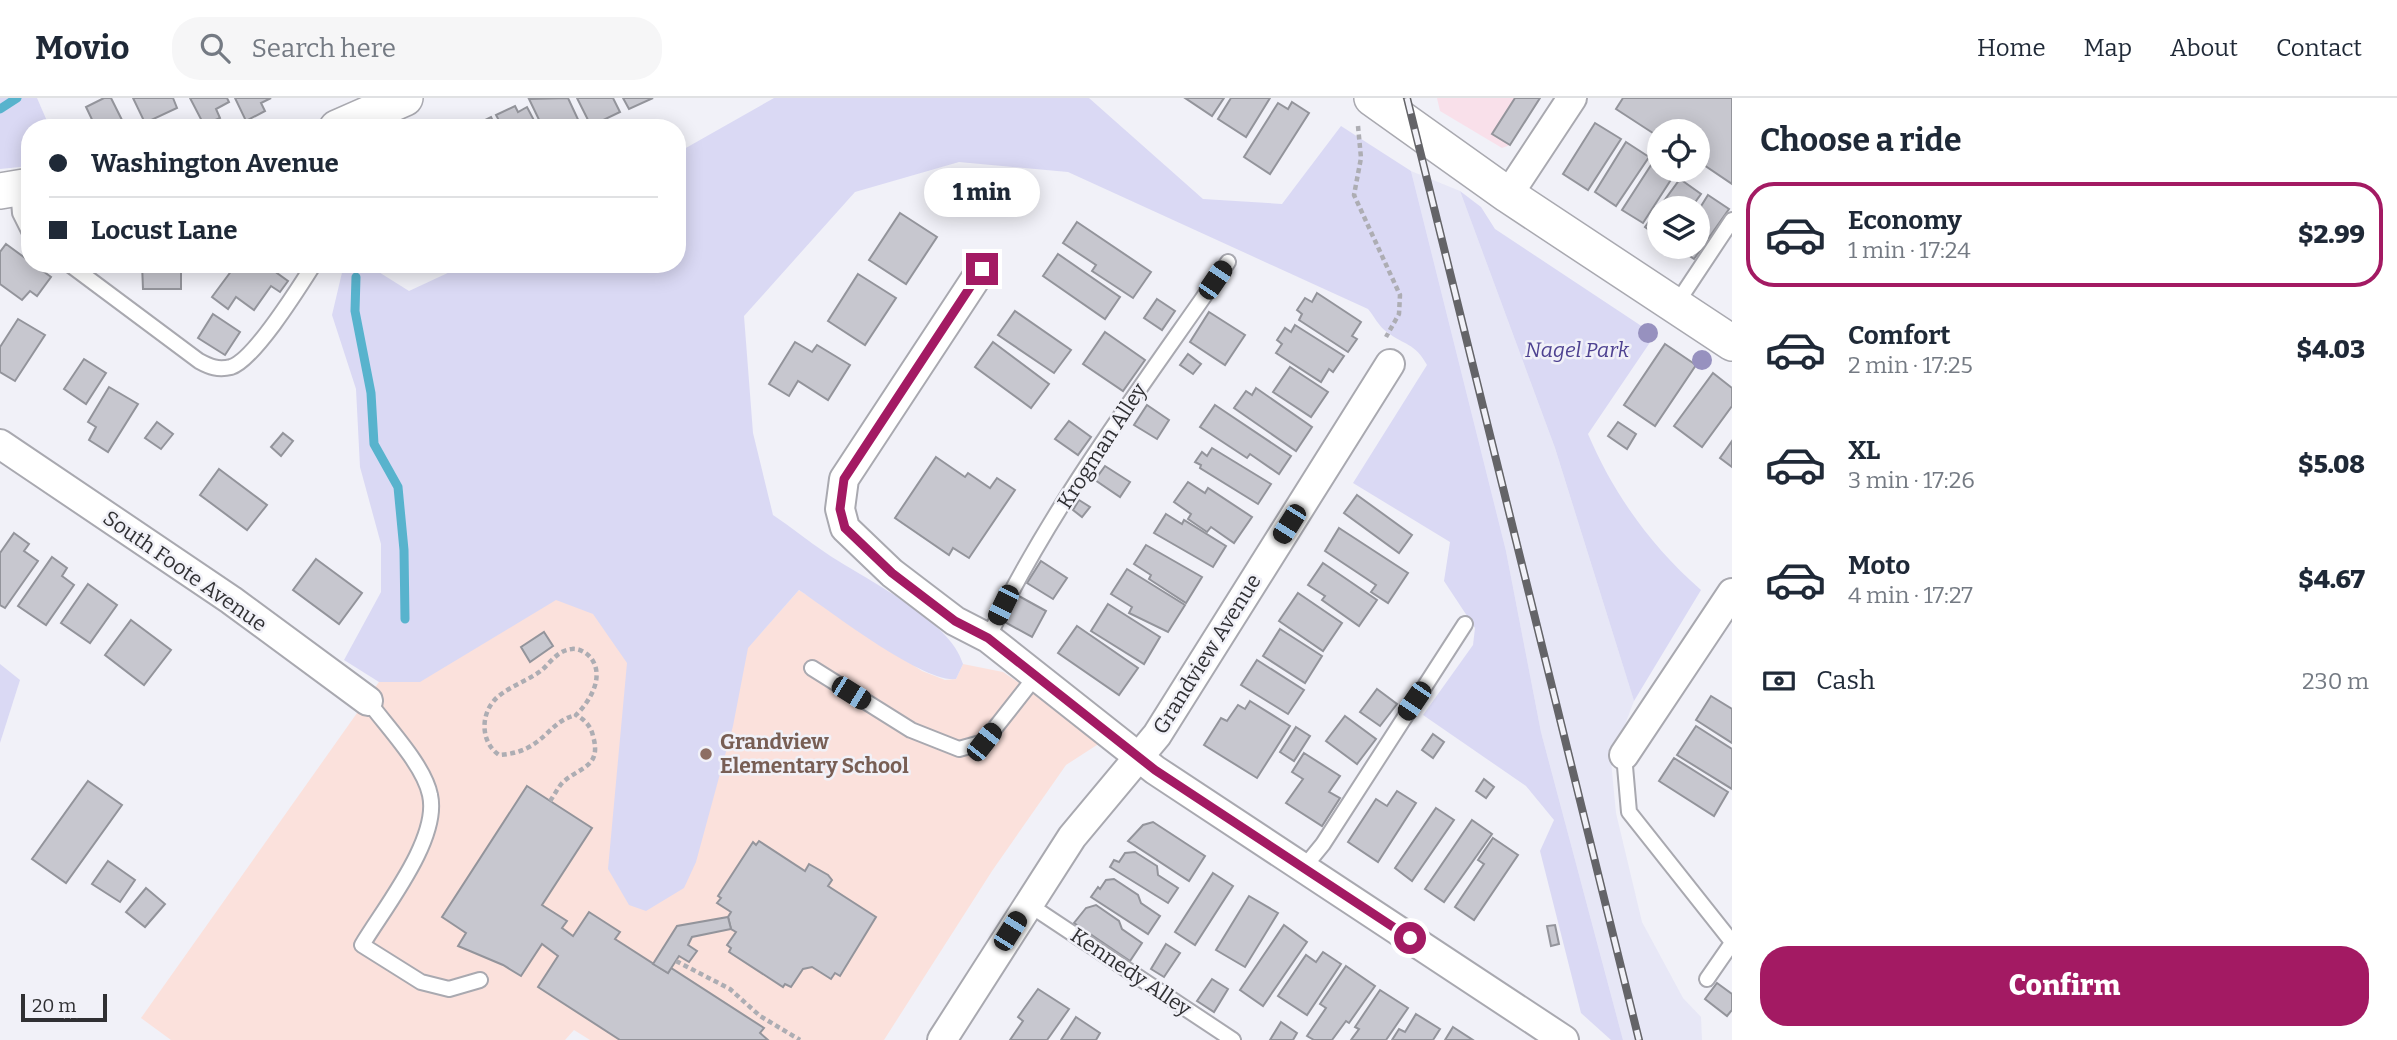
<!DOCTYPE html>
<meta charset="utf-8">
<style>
:root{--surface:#fff;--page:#f6f6f7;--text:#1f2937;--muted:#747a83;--line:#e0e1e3;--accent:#a31a63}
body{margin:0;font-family:Bitter,serif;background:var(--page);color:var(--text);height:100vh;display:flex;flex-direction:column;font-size:26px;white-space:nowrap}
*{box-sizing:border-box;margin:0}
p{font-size:23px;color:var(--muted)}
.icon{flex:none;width:38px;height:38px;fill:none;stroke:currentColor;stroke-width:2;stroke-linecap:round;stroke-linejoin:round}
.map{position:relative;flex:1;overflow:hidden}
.panel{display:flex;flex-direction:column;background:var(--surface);width:665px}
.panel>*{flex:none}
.top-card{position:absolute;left:21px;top:21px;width:665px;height:154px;border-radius:28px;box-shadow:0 4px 18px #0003;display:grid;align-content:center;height:154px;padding:0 28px;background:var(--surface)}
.tools{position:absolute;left:1647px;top:21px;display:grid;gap:14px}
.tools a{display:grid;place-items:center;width:63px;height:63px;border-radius:50%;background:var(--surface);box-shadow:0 4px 18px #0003;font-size:35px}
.scale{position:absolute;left:21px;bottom:18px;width:86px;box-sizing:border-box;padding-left:7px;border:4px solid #303033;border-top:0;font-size:19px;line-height:24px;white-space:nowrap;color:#303033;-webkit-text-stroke:5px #f1f1f8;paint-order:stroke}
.end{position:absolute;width:32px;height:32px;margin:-16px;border:9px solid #a31a63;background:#fff;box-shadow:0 0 0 4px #fff}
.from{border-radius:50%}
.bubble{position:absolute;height:49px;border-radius:24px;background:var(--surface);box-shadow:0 4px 18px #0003;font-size:23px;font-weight:800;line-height:49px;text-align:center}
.car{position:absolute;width:21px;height:42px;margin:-21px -10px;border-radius:9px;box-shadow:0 0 5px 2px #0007;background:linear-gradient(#222 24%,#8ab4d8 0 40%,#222 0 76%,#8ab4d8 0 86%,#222 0)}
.top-card b{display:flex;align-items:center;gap:24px;height:66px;font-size:26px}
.top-card b+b{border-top:2px solid var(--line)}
.top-card i{width:18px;height:18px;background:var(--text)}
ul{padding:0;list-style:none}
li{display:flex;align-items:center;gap:21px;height:105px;margin:0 14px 10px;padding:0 14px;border:4px solid transparent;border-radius:28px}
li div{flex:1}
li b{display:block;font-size:26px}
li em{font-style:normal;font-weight:800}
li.on{border-color:var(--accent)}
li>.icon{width:63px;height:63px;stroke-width:1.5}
h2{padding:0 28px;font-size:32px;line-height:84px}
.pay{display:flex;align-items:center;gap:18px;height:77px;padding:0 28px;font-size:26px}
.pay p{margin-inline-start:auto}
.button{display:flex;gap:14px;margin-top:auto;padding:14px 28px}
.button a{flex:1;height:80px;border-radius:28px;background:var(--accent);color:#fff;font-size:28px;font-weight:800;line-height:80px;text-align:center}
header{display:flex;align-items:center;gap:42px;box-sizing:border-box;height:98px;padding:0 35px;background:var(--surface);border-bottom:2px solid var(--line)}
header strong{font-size:33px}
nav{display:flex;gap:38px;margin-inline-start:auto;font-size:24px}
.search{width:490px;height:63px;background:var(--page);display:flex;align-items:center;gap:18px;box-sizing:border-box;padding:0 24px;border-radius:28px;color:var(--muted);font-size:26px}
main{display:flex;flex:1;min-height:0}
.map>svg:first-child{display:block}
.commercial{fill:#f9e0ea}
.built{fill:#e7e7f6}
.education{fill:#fbe1dc}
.green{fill:#dad9f4}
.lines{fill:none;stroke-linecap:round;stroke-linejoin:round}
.stream{stroke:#58b3cd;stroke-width:9}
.building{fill:#c7c7cf;stroke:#93949b;stroke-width:2}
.service-casing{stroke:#a9a9b0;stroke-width:18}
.minor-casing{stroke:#a9a9b0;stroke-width:32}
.tertiary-casing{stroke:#a9a9b0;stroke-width:38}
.path{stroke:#adadb3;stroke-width:4.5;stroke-dasharray:5 3.5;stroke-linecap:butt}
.service{stroke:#fff;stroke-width:14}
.minor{stroke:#fff;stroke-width:28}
.tertiary{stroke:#fff;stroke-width:35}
.rail-casing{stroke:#646468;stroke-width:8}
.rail{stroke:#f1f1f8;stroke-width:5;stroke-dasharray:16;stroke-linecap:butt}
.tree{fill:#9791bf}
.route{stroke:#a31a63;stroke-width:9}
.education-dot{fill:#8d6e63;stroke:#f1f1f8;stroke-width:2.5}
.labels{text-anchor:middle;stroke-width:5;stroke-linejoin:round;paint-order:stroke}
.park-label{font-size:21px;font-style:italic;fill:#4e4291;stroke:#f1f1f8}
.street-label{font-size:21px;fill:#303033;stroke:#f1f1f8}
.education-label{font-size:21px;font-weight:bold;fill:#785e54;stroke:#f1f1f8;text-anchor:start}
</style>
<header>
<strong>Movio</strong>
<div class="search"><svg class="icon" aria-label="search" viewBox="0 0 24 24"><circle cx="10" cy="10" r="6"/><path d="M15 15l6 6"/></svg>Search here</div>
<nav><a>Home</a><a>Map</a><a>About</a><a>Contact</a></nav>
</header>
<main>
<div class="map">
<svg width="1732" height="942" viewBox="0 0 1732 942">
<rect width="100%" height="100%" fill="#f1f1f8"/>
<path class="commercial" d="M1437,0h103l-30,47 -8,3 -62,-37z"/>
<path class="built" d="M1411,73l49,20 95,257 79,253 -23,60 5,52 26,109 41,76 18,19 1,23h-79l-82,-308 -35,-181z"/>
<path class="education" d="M519,376l241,160 39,-44 123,81 23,9 11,-1 7,-15 40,8 68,46 29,25 -34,22 -74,106 -108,169h-294l-16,-10 -9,10h-394l-30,-22 238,-336z"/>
<g class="green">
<path d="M0,0h37l13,30h-20v38l-30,3z"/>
<path d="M774,0h315l114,101 79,5 59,-78 70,45 95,380 35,181 82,308h-12l-30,-27 -41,-162 14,-31 -28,-34 -103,-71 50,-70 2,-17 -31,-47 6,-39 -97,-59 74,-118c-13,-23 -22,-19 -40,-33 -8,-5 -13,-16 -19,-23l-300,-137 -109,-10 -104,30 -111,124 9,117 20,82c18,12 35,26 53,38 37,25 125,67 137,111l-7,15c-33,4 -126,-68 -157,-89l-51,58 -15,78 -37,136 -12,26 -38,23 -17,-6 -21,-36 19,-206 -34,-49 -37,-14 -136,82h-41l-35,-22 37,-68v-48l-21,-77 -4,-78 -24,-74 12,-51h22l43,27 58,-27h210v-111z"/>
<path d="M1460,93l21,16 14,22 160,106 -67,99c26,61 63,112 113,156l-67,111 -79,-253z"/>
<path d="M0,566l20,16 -20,63z"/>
</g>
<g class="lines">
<g class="stream">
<path d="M0,11l17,-11"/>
<path d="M356,179l-1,34 16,82 3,51 24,43 6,63 1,69"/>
</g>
</g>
<g class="building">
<path d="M104,0h7l15,30h-30l-10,-21z"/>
<path d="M133,0h40l4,10 -32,15z"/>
<path d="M190,0h37l2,4 -13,7 4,9 -16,7z"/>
<path d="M235,0h36l-10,5 4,8 -19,10z"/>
<path d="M568,0l14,30h-39l-14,-29z"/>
<path d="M577,0h36l7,14 -29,14z"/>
<path d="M623,0h30l-24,11z"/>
<path d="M1185,0h39l-12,18z"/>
<path d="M1231,0h39l-24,39 -28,-18z"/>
<path d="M1515,0h25l-30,47 -18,-11z"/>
<path d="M1623,0h109v86l-34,-23v-30h-39v6l-43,-28z"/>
<path d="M1292,4l17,11 -39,61 -26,-17 34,-54 10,6z"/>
<path d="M515,8l3,6 9,-5 11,21h-35l-7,-13z"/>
<path d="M491,19l5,11h-27z"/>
<path d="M1595,25l26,16 -33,51 -25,-16z"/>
<path d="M1626,44l23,15 -33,49 -21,-14z"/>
<path d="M1653,64l6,8 15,5 -31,48 -21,-13z"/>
<path d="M1680,81l21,15 -10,14h-32v29l-14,-10z"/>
<path d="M1708,97l21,14 -35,50 -18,-12h22v-36z"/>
<path d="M900,115l37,24 -31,47 -37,-24z"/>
<path d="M1077,124l74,50 -18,26 -41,-27 4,-6 -33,-22z"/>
<path d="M6,146l45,33 -14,19 -7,-5 -8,9 -22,-16v-32z"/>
<path d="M1058,156l62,43 -15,22 -62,-43z"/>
<path d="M142,166h39v25h-38z"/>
<path d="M242,166h42l-7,9 11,8 -8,11 -9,-6 -17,24 -18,-13 -8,12 -16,-12 23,-31 4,2z"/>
<path d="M858,176l38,24 -31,47 -37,-24z"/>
<path d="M1317,195l44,29 -9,14 5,3 -9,13 -49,-32 3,-6 -5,-4 8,-12 7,4z"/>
<path d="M1157,201l18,12 -13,19 -18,-12z"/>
<path d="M1015,213l56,39 -17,23 -56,-38z"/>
<path d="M1209,214l36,23 -20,30 -35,-23z"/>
<path d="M213,216l27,18 -15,23 -27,-17z"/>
<path d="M18,221l27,16 -30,46 -15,-9v-25z"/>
<path d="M1295,227l49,31 -11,16 -4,-3 -8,13 -45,-29 6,-9 -5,-4 8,-12 6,4z"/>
<path d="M1105,234l40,28 -22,31 -40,-27z"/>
<path d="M795,244l17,10 5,-7 33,20 -22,35 -30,-19 -9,15 -20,-12z"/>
<path d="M993,244l56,42 -18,24 -56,-41z"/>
<path d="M1665,246l31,21 -41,61 -31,-21z"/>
<path d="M1188,256l13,10 -8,10 -13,-9z"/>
<path d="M84,261l22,14 -20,31 -22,-15z"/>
<path d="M1290,269l38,25 -17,25 -38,-25z"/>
<path d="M1713,275l19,15v18l-30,41 -28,-21z"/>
<path d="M109,289l29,17 -30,48 -19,-12 7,-13 -8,-5z"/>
<path d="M1256,290l56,39 -16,24 -62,-43 12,-17 6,4z"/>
<path d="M1147,307l22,15 -12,19 -23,-14z"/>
<path d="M1215,307l76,51 -12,18 -29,-20 -3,4 -47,-31z"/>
<path d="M1069,323l22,16 -13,18 -23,-16z"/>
<path d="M157,324l16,12 -12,15 -16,-11z"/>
<path d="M1618,324l18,12 -9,15 -19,-13z"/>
<path d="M283,335l10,8 -12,15 -10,-9z"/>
<path d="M1732,343v26l-12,-9z"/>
<path d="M1212,350l59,36 -13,20 -58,-36 1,-3 -6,-3 7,-10 5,4z"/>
<path d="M936,359l29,20 3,-4 22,15 7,-10 18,12 -46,68 -16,-10 -4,7 -54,-37z"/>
<path d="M1105,368l25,16 -10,15 -25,-17z"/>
<path d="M219,371l48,36 -20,25 -47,-35z"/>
<path d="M1188,384l17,11 3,-5 44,29 -18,26 -23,-16 -4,5 -19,-13 3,-5 -17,-12z"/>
<path d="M1357,397l55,40 -13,18 -55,-40z"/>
<path d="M1079,402l11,7 -8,10 -9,-7z"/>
<path d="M1166,416l16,10 2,-4 42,26 -13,21 -59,-34z"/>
<path d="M1339,430l69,45 -20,30 -17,-11 5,-7 -51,-34z"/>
<path d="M14,435l15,11 -5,7 14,10 -33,47 -5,-3v-52z"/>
<path d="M1146,447l56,32 -16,26 -37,-24 2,-4 -17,-11z"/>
<path d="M52,459l15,11 -5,8 12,9 -28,40 -28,-19z"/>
<path d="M316,461l46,34 -23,31 -46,-34z"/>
<path d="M1041,463l26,17 -14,21 -26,-16z"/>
<path d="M1323,465l54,37 -18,26 -37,-26 3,-4 -17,-11z"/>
<path d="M1127,471l58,36 -17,27 -39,-19 3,-6 -21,-13z"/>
<path d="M88,486l29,21 -27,38 -29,-20z"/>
<path d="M1298,495l44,30 -19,28 -44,-30z"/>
<path d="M1017,497l29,16 -14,26 -29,-16z"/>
<path d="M1108,506l52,33 -16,27 -53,-33z"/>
<path d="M131,522l40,30 -27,35 -39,-30z"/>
<path d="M1077,528l61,42 -19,27 -61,-42z"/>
<path d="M1280,531l42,27 -17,27 -42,-27z"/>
<path d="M544,534l9,14 -23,16 -9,-15z"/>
<path d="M1257,562l47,30 -16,24 -47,-29z"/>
<path d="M1377,591l20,15 -17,22 -20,-14z"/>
<path d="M1711,598l21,13v34l-36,-23z"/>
<path d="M1250,603l40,25 -33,52 -53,-33 17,-27 6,3 11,-16 7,4z"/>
<path d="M1345,618l31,23 -19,25 -31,-23z"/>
<path d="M1696,628l36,23v40l-55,-34z"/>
<path d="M1296,629l14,9 -16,25 -14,-9z"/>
<path d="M1433,636l11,8 -11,16 -11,-8z"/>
<path d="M1304,655l36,23 -11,16 11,6 -18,28 -36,-23 17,-24 -11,-7z"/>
<path d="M1674,660l54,34 -14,24 -55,-35z"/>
<path d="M1484,681l10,8 -8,11 -10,-7z"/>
<path d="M88,683l34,24 -56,78 -34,-24z"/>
<path d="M527,688l65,42 -50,77 25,16 -5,7 11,8 16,-24 31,20 -5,7 53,34 3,-5 93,60 -4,5 8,7h-148l-82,-53 20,-31 -16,-12 -21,32 -18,-11 -45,-19 8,-13 -24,-16z"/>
<path d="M1397,693l19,12 -38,59 -30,-20 28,-43 11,7z"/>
<path d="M1436,710l18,12 -42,61 -17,-13z"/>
<path d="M1472,722l20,14 -48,68 -19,-13z"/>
<path d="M1153,724l52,34 -16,25 -61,-40 15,-16z"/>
<path d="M1493,740l25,17 -44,65 -19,-13 29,-43 -6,-4z"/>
<path d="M759,743l46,30 4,-7 19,11 4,5 -4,6 48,31 -36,59 -5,-3 -4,6 -19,-12 -9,2 -12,18 -6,-3 -2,3 -54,-35 2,-4 -4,-3 9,-13 -5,-3 -3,-12 3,-5 -14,-9 4,-5 -3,-2 35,-54 3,3z"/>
<path d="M1135,754l22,14 1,9 20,13 -10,15 -58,-36 4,-7 5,2 6,-9z"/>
<path d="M108,763l27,19 -15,22 -28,-18z"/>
<path d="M1213,775l20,13 -38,59 -20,-13z"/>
<path d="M1114,781l24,16 3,8 19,13 -12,18 -57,-37 7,-10 2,2 6,-9z"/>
<path d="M146,790l19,16 -20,23 -19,-15z"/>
<path d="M1249,798l29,17 -33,54 -29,-17z"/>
<path d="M1096,807l23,16 3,8 20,14 -12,18 -56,-38 12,-15z"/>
<path d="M728,819l3,12 -39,8 -4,8 9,6 -8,11 -10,-6 -11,17 -15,-9 24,-38z"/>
<path d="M1284,827l23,17 -44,64 -23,-16z"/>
<path d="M1555,827l4,19 -8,2 -4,-20z"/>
<path d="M1166,846l14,9 -16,24 -13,-8z"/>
<path d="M1323,854l18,12 -34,51 -29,-19 28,-41 10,7z"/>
<path d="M1346,868l29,20 -26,37 -3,-2 -14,19h-18l-7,-4 19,-28 -6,-4z"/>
<path d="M1212,881l16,10 -14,23 -17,-11z"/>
<path d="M1717,885l15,11v16l-5,6 -22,-17z"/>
<path d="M1038,891l31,20 -22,31h-37l13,-19 -5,-4z"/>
<path d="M1380,892l28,18 -22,32h-35l8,-11 -4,-2z"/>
<path d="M1416,916l24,15 -7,11h-41l7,-11 6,3z"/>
<path d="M1076,919l24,16 -4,7h-35z"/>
<path d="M1281,924l16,11 -4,7h-23z"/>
<path d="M1453,929l20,13h-28z"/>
</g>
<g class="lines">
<g class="service-casing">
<g id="service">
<path d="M18,91l2,24 10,20"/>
<path d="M69,166l130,97c11,6 19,9 32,6 23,-7 69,-81 83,-103"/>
<path d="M1675,208l57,-86"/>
<path d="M988,540c64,-134 156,-254 240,-376"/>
<path d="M812,570l99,62 48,19 25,-7 52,-66"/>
<path d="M368,603c19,26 56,64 62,94 10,44 -46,113 -68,150l59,37 28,7 31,-9"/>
<path d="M1624,657l5,57 103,130"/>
<path d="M1305,768l18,-22 142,-220"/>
<path d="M1028,806l205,136"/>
<path d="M1707,881l25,-36"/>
</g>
</g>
<g class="minor-casing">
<g id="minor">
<path d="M1508,97l64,-97"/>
<path d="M982,171l-138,210 -4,30 5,19 47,45 63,48 33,17 167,132 409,270"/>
<path d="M0,346l231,156 137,101"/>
<path d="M1624,657l108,-162"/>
<path d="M942,942l130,-203 85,-102 233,-371"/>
</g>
</g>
<g class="tertiary-casing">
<g id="tertiary">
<path d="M1372,0l136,97 224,148"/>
<path d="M337,30l68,-30"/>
<path d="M0,93l30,-5"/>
</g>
</g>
<g class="path">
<path d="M1358,28l3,32 -7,37 46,100 -1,19 -13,23"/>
<path d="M550,703c4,-5 8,-14 13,-19 17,-15 39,-15 30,-46 -2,-10 -9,-17 -17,-21 14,-14 29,-38 15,-57 -4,-5 -12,-10 -19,-9 -14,1 -21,13 -30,21 -13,10 -29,15 -42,25 -20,15 -21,46 -1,60 46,-3 47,-33 77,-40"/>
<path d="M676,863l54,28 30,27 40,24"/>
</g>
<use href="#service" class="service"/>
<use href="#minor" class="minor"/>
<use href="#tertiary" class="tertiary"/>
<g class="rail-casing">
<path id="rail" d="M1407,0l232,942"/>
</g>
<use href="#rail" class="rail"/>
</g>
<g class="tree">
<circle cx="1648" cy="235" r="10"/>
<circle cx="1702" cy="262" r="10"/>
</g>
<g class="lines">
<path class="route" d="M982,171l-138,210 -4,30 5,19 47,45 63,48 33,17 167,132 255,168"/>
</g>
<circle class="education-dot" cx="706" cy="656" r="7"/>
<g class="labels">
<g class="park-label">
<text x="1577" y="259">Nagel Park</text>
</g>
<g class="street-label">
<text transform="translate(1102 348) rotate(-57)" y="7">Krogman Alley</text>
<text transform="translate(185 473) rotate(35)" y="7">South Foote Avenue</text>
<text transform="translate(1207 556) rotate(-58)" y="7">Grandview Avenue</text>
<text transform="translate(1131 874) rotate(34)" y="7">Kennedy Alley</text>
</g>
<g class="education-label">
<text x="720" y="651">Grandview<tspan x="720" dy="24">Elementary School</tspan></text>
</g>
</g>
</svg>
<div class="tools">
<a><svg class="icon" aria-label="locate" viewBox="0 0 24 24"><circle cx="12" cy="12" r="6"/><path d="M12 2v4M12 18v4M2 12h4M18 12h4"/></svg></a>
<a><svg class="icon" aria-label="layers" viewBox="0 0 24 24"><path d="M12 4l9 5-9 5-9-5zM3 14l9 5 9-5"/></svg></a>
</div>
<div class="scale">20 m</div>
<i class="end from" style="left:1410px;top:840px"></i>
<i class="end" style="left:982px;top:171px"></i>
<div class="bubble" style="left:924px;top:70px;width:116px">1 min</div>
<i class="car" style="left:1215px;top:182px;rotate:34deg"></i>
<i class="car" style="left:1289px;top:426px;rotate:212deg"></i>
<i class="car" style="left:1003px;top:507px;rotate:206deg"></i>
<i class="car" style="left:851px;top:595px;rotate:122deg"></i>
<i class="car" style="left:1414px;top:603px;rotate:214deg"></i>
<i class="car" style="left:984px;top:644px;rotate:38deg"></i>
<i class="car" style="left:1010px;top:833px;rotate:32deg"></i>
<div class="top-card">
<b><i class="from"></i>Washington Avenue</b>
<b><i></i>Locust Lane</b>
</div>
</div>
<section class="panel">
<h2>Choose a ride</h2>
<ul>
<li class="on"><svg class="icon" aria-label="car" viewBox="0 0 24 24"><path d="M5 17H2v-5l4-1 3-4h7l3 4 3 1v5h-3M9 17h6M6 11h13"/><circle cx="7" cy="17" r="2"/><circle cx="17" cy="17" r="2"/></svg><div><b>Economy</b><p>1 min · 17:24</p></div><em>$2.99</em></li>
<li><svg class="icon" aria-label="car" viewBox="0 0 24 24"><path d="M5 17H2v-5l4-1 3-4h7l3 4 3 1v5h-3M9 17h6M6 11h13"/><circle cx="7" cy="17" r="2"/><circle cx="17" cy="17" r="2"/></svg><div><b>Comfort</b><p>2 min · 17:25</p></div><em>$4.03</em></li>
<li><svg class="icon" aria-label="car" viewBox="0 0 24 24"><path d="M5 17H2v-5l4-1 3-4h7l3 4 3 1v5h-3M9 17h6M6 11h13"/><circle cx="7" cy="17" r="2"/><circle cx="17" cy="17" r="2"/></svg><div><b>XL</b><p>3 min · 17:26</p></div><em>$5.08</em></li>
<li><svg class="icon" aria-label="car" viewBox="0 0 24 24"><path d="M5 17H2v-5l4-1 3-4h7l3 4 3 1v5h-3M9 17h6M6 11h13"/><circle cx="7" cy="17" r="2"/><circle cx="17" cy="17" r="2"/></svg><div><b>Moto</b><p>4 min · 17:27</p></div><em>$4.67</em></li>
</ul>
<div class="pay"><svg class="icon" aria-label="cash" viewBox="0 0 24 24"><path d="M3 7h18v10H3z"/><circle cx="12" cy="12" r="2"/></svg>Cash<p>230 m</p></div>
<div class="button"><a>Confirm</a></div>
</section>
</main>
